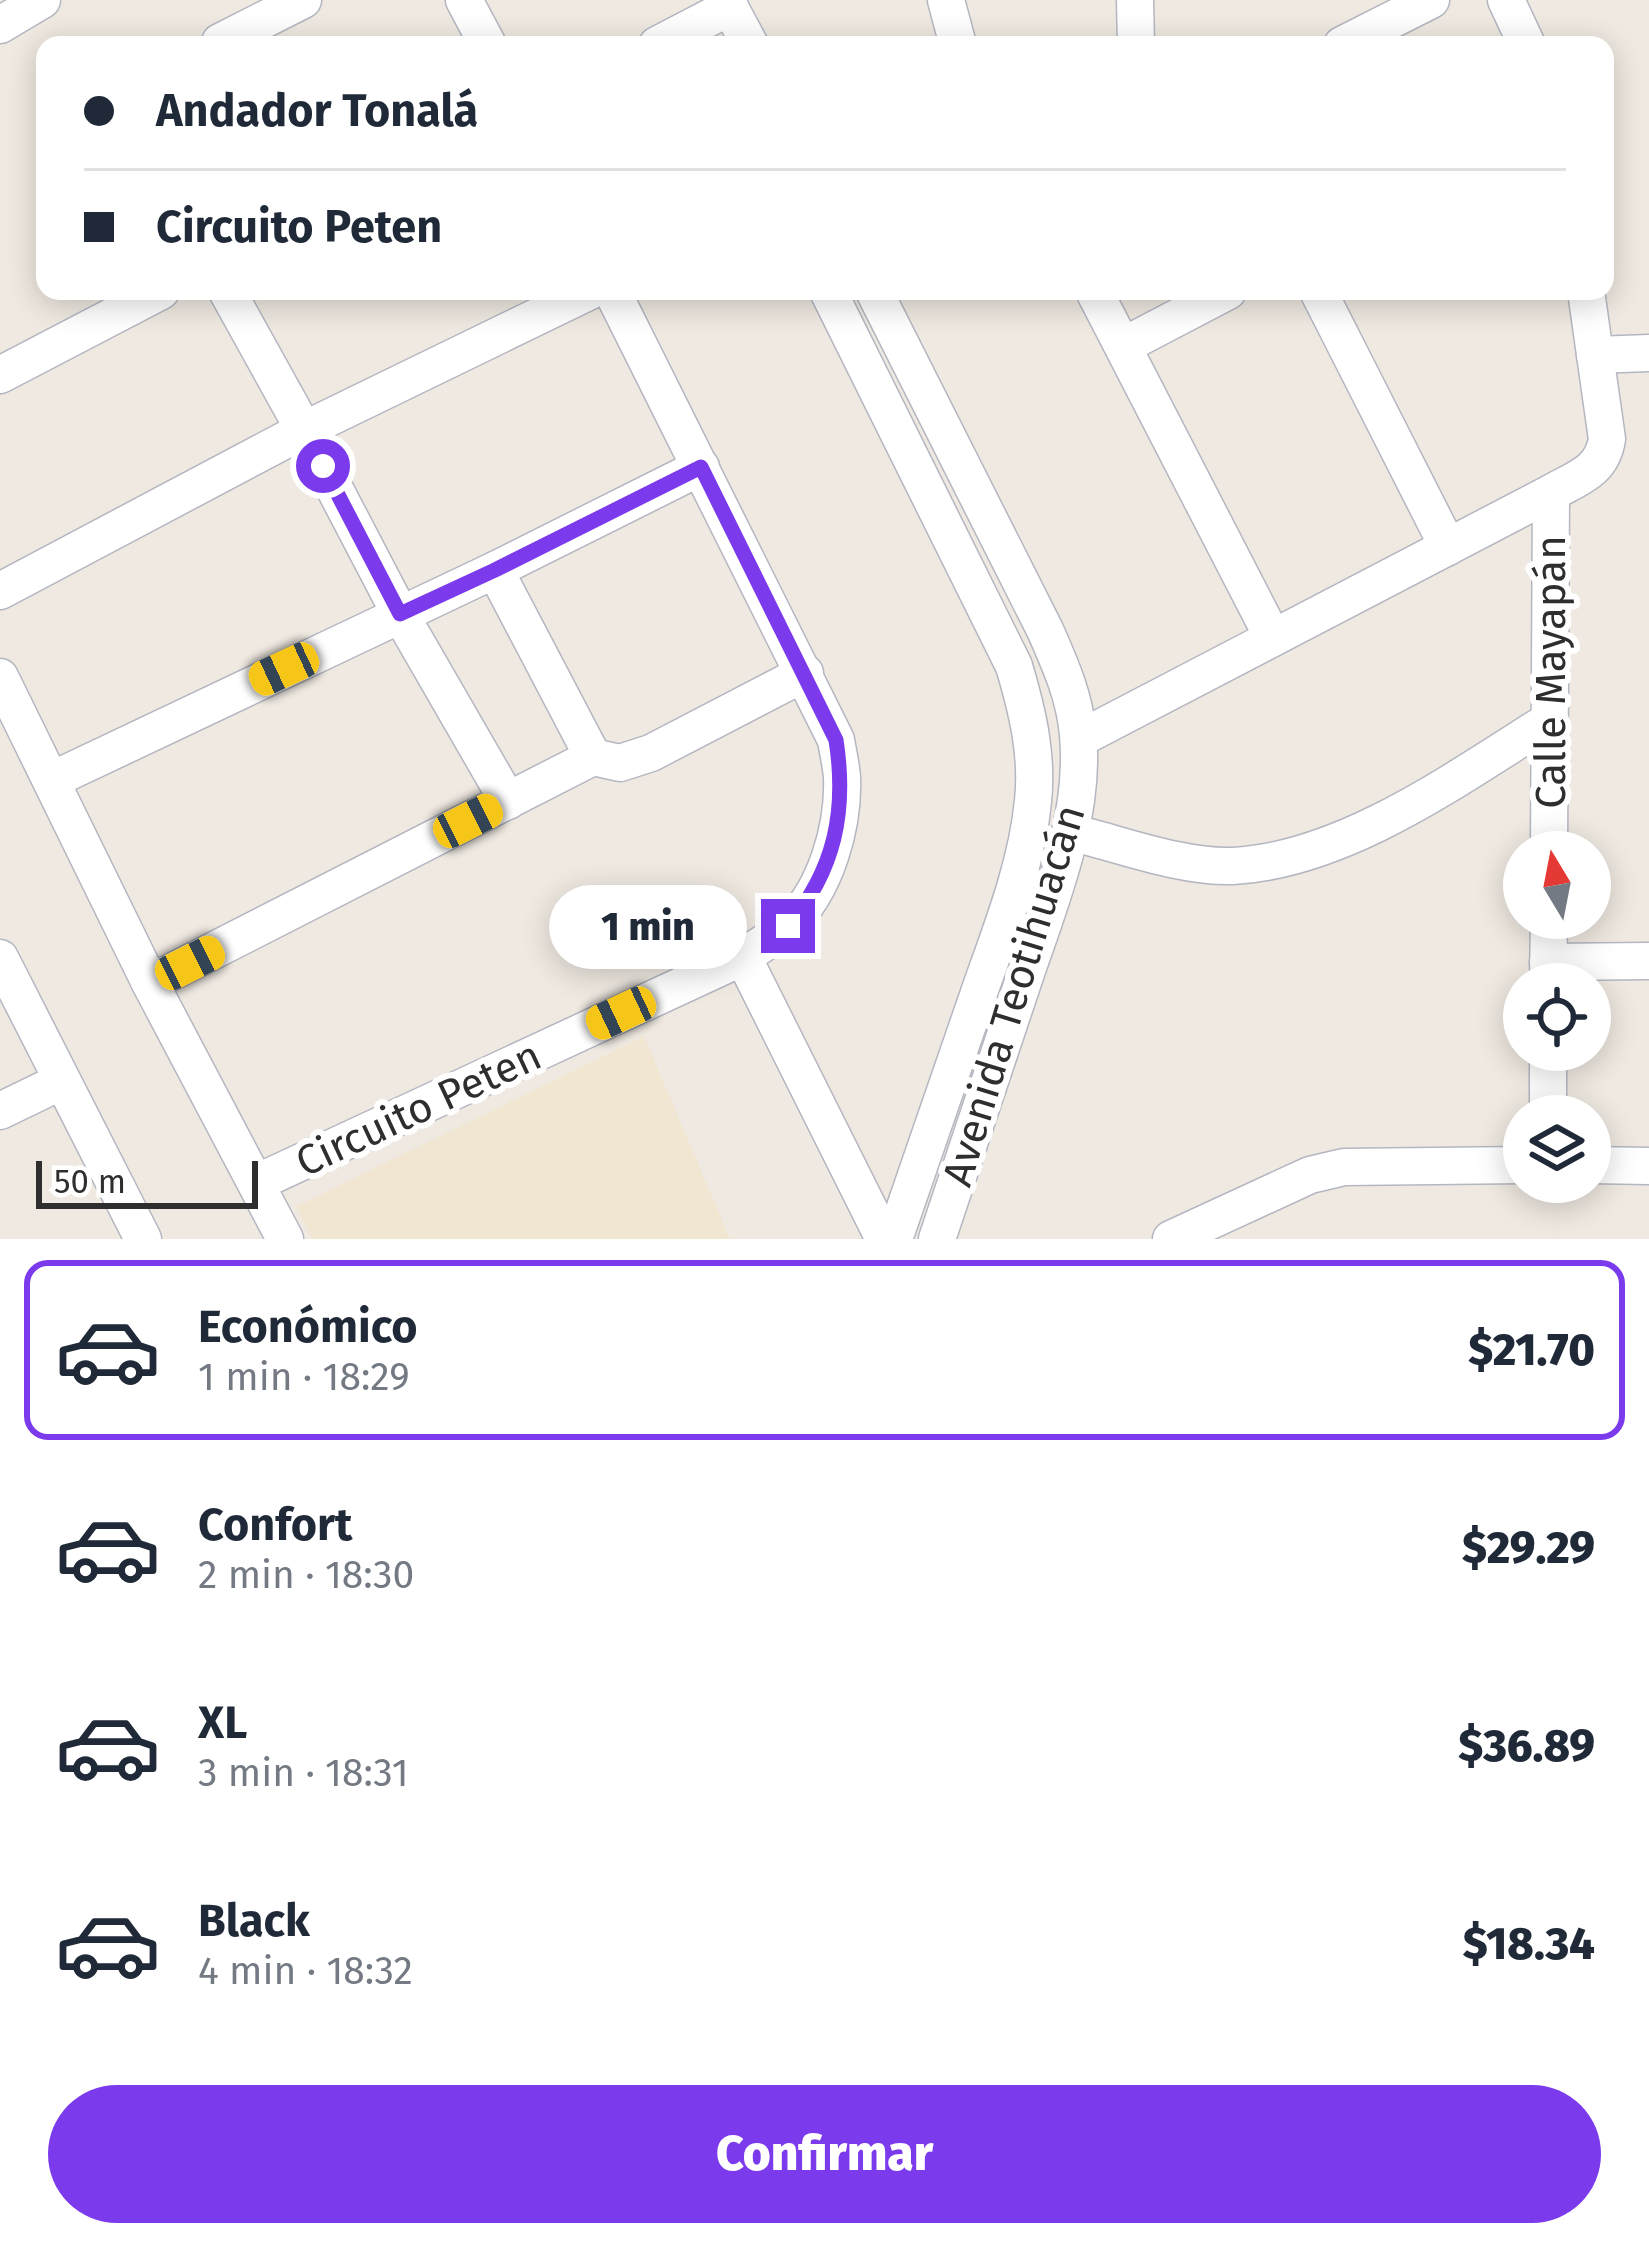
<!DOCTYPE html>
<html lang="es">
<meta charset="utf-8">
<style>
:root{--surface:#fff;--page:#f2f2f3;--text:#1f2937;--muted:#747a83;--line:#e0e1e3;--accent:#7c3aed}
body{margin:0;font-family:"Fira Sans",sans-serif;background:var(--page);color:var(--text);height:100vh;display:flex;flex-direction:column;font-size:45px;white-space:nowrap}
*{box-sizing:border-box;margin:0}
p{font-size:39px;color:var(--muted)}
.icon{flex:none;width:66px;height:66px;fill:none;stroke:currentColor;stroke-width:2;stroke-linecap:round;stroke-linejoin:round}
.map{position:relative;height:1239px;overflow:hidden}
.sheet{display:flex;flex-direction:column;background:var(--surface);flex:1}
.sheet>*{flex:none}
.banner{position:absolute;left:36px;top:36px;width:1578px;height:264px;border-radius:24px;box-shadow:0 6px 30px #0003;display:grid;align-content:center;height:264px;padding:0 48px;background:var(--surface)}
.needle{width:78px;rotate:350deg}
.buttons{position:absolute;left:1503px;top:831px;display:grid;gap:24px}
.buttons a{display:grid;place-items:center;width:108px;height:108px;border-radius:50%;background:var(--surface);box-shadow:0 6px 30px #0003;font-size:60px}
.scale{position:absolute;left:36px;bottom:30px;width:222px;box-sizing:border-box;padding-left:12px;border:6px solid #2e2e2e;border-top:0;font-size:33px;line-height:42px;white-space:nowrap;color:#2e2e2e;-webkit-text-stroke:9px #fff;paint-order:stroke}
.end{position:absolute;width:54px;height:54px;margin:-27px;border:15px solid #7c3aed;background:#fff;box-shadow:0 0 0 6px #fff}
.from{border-radius:50%}
.bubble{position:absolute;height:84px;border-radius:42px;background:var(--surface);box-shadow:0 6px 30px #0003;font-size:39px;font-weight:800;line-height:84px;text-align:center}
.car{position:absolute;width:36px;height:72px;margin:-36px -18px;border-radius:15px;box-shadow:0 0 9px 3px #0007;background:linear-gradient(#f5c518 24%,#345 0 40%,#f5c518 0 76%,#345 0 86%,#f5c518 0)}
.banner b{display:flex;align-items:center;gap:42px;height:114px;font-size:45px}
.banner b+b{border-top:3px solid var(--line)}
.banner i{width:30px;height:30px;background:var(--text)}
ul{padding:21px 0 0;list-style:none}
li{display:flex;align-items:center;gap:36px;height:180px;margin:0 24px 18px;padding:0 24px;border:6px solid transparent;border-radius:24px}
li div{flex:1}
li b{display:block;font-size:45px}
li em{font-style:normal;font-weight:800}
li.active{border-color:var(--accent)}
li>.icon{width:108px;height:108px;stroke-width:1.5}
.button{display:flex;gap:24px;margin-top:auto;padding:24px 48px}
.button a{flex:1;height:138px;border-radius:72px;background:var(--accent);color:#fff;font-size:48px;font-weight:800;line-height:138px;text-align:center}
.map>svg:first-child{display:block}
.education{fill:#f0e6d1}
.lines{fill:none;stroke-linecap:round;stroke-linejoin:round}
.minor-casing{stroke:#b4b7c1;stroke-width:39}
.minor{stroke:#fff;stroke-width:36}
.route{stroke:#7c3aed;stroke-width:15}
.labels{text-anchor:middle;stroke-width:12;stroke-linejoin:round;paint-order:stroke}
.street-label{font-size:42px;fill:#2e2e2e;stroke:#fff}
</style>
<div class="map">
<svg width="1649" height="1239" viewBox="0 0 1649 1239">
<rect width="100%" height="100%" fill="#efe9e1"/>
<path class="education" d="M644,1036l86,203h-418l-16,-32z"/>
<g class="lines">
<g class="minor-casing">
<g id="minor">
<path d="M464,0l24,45"/>
<path d="M726,0l24,45"/>
<path d="M946,0l12,45"/>
<path d="M1135,0l1,45"/>
<path d="M1506,0l21,45"/>
<path d="M0,25l42,-25"/>
<path d="M220,42l83,-42"/>
<path d="M657,45l73,-38"/>
<path d="M1342,45l89,-45"/>
<path d="M227,291l77,139 96,184 108,187"/>
<path d="M828,291l186,375c13,44 24,88 19,135 -6,63 -31,127 -52,186 -29,84 -58,168 -87,252"/>
<path d="M874,291l171,339c15,34 30,67 33,105 8,84 -30,172 -56,250 -28,85 -57,169 -85,254"/>
<path d="M1094,291l179,347"/>
<path d="M1318,291l130,256"/>
<path d="M1123,346l105,-55"/>
<path d="M1595,355l54,-2"/>
<path d="M0,375l161,-84"/>
<path d="M495,570l98,187"/>
<path d="M0,591l304,-161 286,-139"/>
<path d="M0,677l150,306 135,256"/>
<path d="M1079,739l472,-246c26,-15 51,-21 56,-54l-21,-148"/>
<path d="M52,780l443,-210 206,-103"/>
<path d="M1070,832c50,12 112,36 163,34 112,-6 224,-88 317,-146"/>
<path d="M1549,852l2,-359"/>
<path d="M743,957l141,282"/>
<path d="M0,958l143,281"/>
<path d="M1548,962l101,-1"/>
<path d="M150,983l443,-226 27,6 31,-10 154,-80"/>
<path d="M1548,984l1,-66"/>
<path d="M0,1111l62,-30"/>
<path d="M1548,1116v-66"/>
<path d="M1590,1165l59,1"/>
<path d="M256,1183l487,-226c15,-11 33,-20 46,-33 37,-34 55,-98 53,-147 -1,-12 -4,-25 -6,-37l-224,-449"/>
<path d="M1171,1239l139,-64 34,-8 180,-2"/>
</g>
</g>
<use href="#minor" class="minor"/>
</g>
<g class="lines">
<path class="route" d="M323,466l77,148 95,-44 206,-103 135,273c11,71 -1,130 -48,186"/>
</g>
<g class="labels">
<g class="street-label">
<text transform="translate(1550 672) rotate(-90)" y="15">Calle Mayapán</text>
<text transform="translate(1013 995) rotate(-73)" y="15">Avenida Teotihuacán</text>
<text transform="translate(418 1108) rotate(-25)" y="15">Circuito Peten</text>
</g>
</g>
</svg>
<div class="buttons">
<a><svg class="needle" viewBox="-14 -14 28 28"><path d="M0-13l5 13h-10z" fill="#e53935"/><path d="M0 13l5-13h-10z" fill="#747a83"/></svg></a>
<a><svg class="icon" aria-label="locate" viewBox="0 0 24 24"><circle cx="12" cy="12" r="6"/><path d="M12 2v4M12 18v4M2 12h4M18 12h4"/></svg></a>
<a><svg class="icon" aria-label="layers" viewBox="0 0 24 24"><path d="M12 4l9 5-9 5-9-5zM3 14l9 5 9-5"/></svg></a>
</div>
<div class="scale">50 m</div>
<i class="end from" style="left:323px;top:466px"></i>
<i class="end" style="left:788px;top:926px"></i>
<div class="bubble" style="left:549px;top:885px;width:198px">1 min</div>
<i class="car" style="left:284px;top:669px;rotate:245deg"></i>
<i class="car" style="left:468px;top:821px;rotate:63deg"></i>
<i class="car" style="left:190px;top:963px;rotate:63deg"></i>
<i class="car" style="left:621px;top:1013px;rotate:245deg"></i>
<div class="banner">
<b><i class="from"></i>Andador Tonalá</b>
<b><i></i>Circuito Peten</b>
</div>
</div>
<section class="sheet">
<ul>
<li class="active"><svg class="icon" aria-label="car" viewBox="0 0 24 24"><path d="M5 17H2v-5l4-1 3-4h7l3 4 3 1v5h-3M9 17h6M6 11h13"/><circle cx="7" cy="17" r="2"/><circle cx="17" cy="17" r="2"/></svg><div><b>Económico</b><p>1 min · 18:29</p></div><em>$21.70</em></li>
<li><svg class="icon" aria-label="car" viewBox="0 0 24 24"><path d="M5 17H2v-5l4-1 3-4h7l3 4 3 1v5h-3M9 17h6M6 11h13"/><circle cx="7" cy="17" r="2"/><circle cx="17" cy="17" r="2"/></svg><div><b>Confort</b><p>2 min · 18:30</p></div><em>$29.29</em></li>
<li><svg class="icon" aria-label="car" viewBox="0 0 24 24"><path d="M5 17H2v-5l4-1 3-4h7l3 4 3 1v5h-3M9 17h6M6 11h13"/><circle cx="7" cy="17" r="2"/><circle cx="17" cy="17" r="2"/></svg><div><b>XL</b><p>3 min · 18:31</p></div><em>$36.89</em></li>
<li><svg class="icon" aria-label="car" viewBox="0 0 24 24"><path d="M5 17H2v-5l4-1 3-4h7l3 4 3 1v5h-3M9 17h6M6 11h13"/><circle cx="7" cy="17" r="2"/><circle cx="17" cy="17" r="2"/></svg><div><b>Black</b><p>4 min · 18:32</p></div><em>$18.34</em></li>
</ul>
<div class="button"><a>Confirmar</a></div>
</section>
